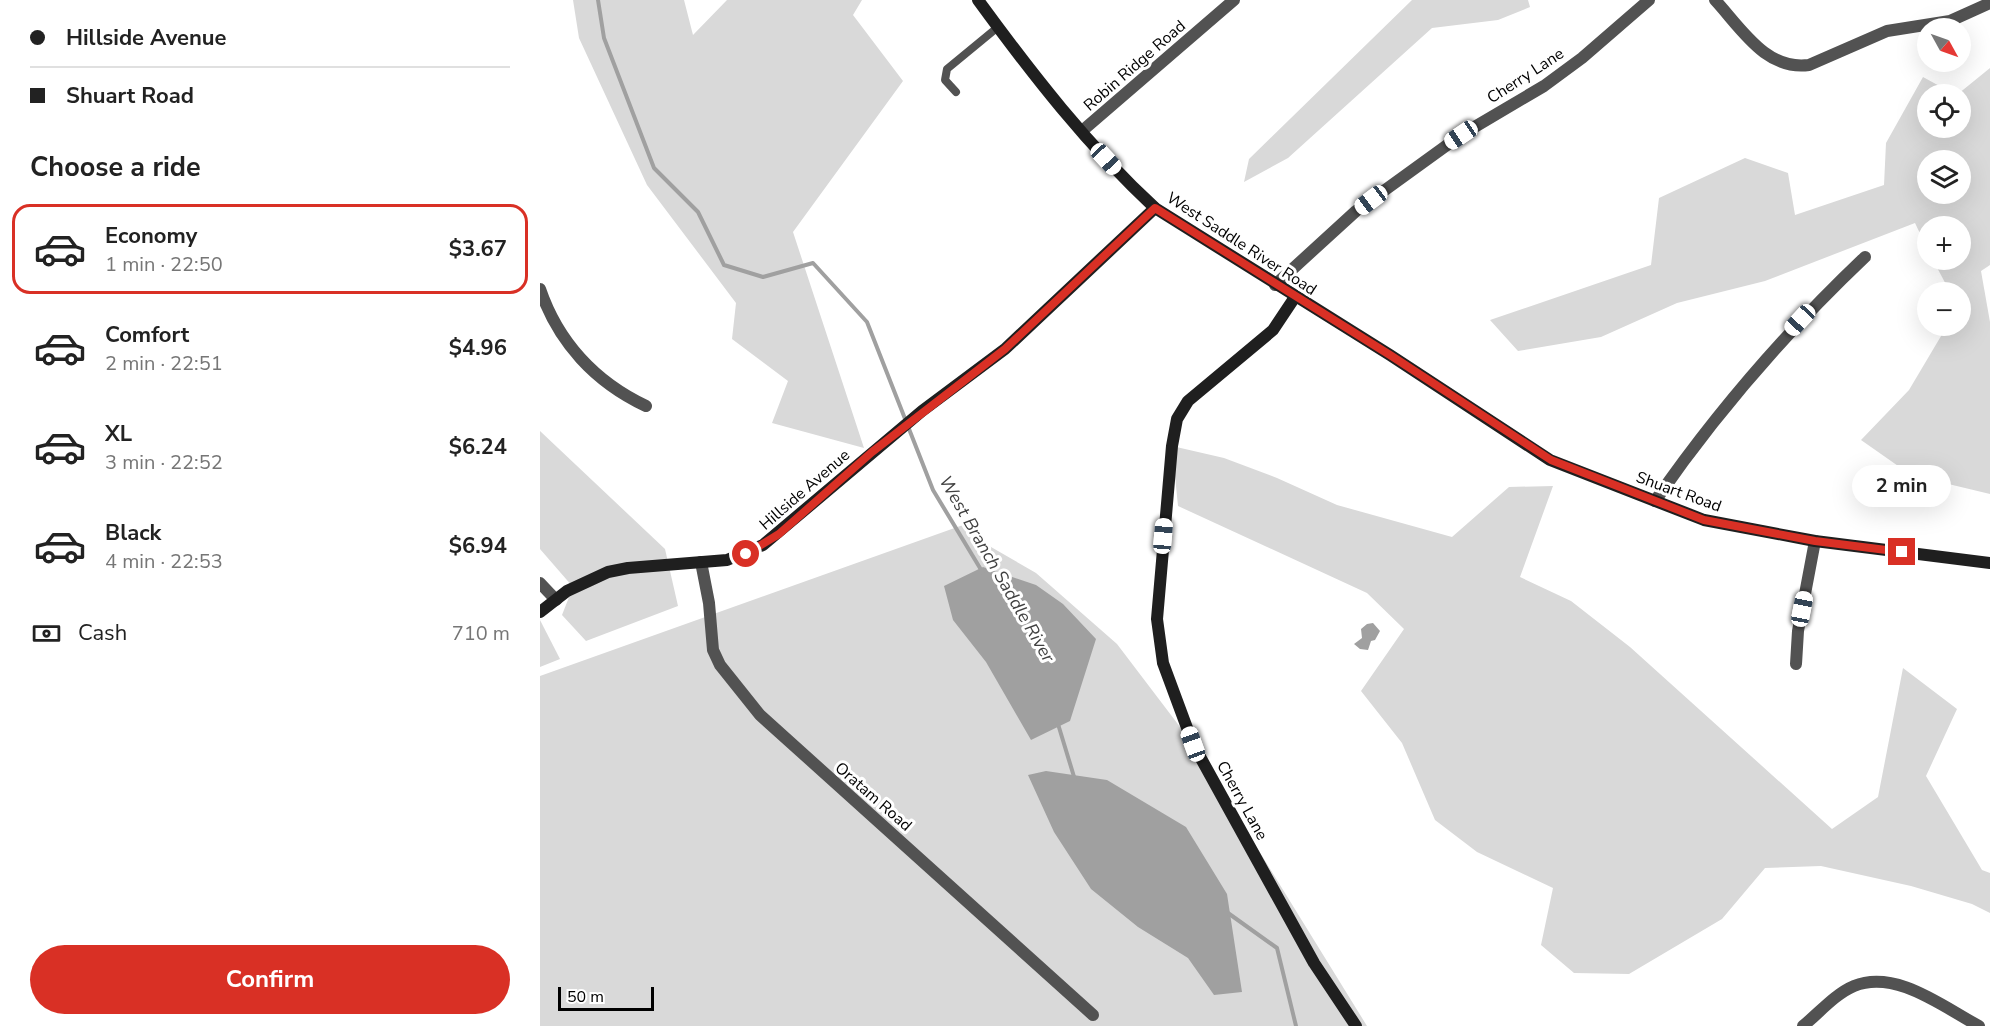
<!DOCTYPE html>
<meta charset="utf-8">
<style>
:root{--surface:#fff;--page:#f6f6f6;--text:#222;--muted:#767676;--line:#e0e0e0;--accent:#d93025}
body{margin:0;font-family:"Nunito Sans",sans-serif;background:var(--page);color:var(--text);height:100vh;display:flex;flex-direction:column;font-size:22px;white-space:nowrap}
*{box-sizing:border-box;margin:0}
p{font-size:20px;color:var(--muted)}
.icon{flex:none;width:33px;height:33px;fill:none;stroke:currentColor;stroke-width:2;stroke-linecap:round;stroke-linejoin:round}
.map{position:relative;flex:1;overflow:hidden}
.drawer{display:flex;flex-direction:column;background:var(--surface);width:540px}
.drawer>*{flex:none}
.top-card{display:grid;align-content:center;height:132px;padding:0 30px;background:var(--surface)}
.needle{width:39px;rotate:130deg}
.fabs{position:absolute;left:1377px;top:18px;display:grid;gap:12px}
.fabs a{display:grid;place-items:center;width:54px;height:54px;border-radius:50%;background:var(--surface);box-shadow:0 6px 24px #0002;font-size:30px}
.scale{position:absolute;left:18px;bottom:15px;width:96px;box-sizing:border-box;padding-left:6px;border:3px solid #000;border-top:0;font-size:16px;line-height:21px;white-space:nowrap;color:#000;-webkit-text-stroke:4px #fff;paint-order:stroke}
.end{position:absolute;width:27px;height:27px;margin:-14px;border:8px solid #d93025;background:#fff;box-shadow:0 0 0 3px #fff}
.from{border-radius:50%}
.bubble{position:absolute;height:42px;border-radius:21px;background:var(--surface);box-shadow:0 6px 24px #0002;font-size:20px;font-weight:700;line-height:42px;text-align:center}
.car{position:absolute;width:18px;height:36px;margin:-18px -9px;border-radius:8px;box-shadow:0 0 4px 2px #0007;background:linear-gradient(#fff 24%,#345 0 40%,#fff 0 76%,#345 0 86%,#fff 0)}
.top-card b{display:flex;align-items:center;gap:21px;height:57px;font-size:22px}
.top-card b+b{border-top:2px solid var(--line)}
.top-card i{width:15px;height:15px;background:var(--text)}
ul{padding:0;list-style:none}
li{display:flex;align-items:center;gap:18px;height:90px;margin:0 12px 9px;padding:0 18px;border:3px solid transparent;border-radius:18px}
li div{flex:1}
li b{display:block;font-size:22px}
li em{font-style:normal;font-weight:700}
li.selected{border-color:var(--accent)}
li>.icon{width:54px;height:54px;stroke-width:1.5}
h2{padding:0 30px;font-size:27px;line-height:72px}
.pay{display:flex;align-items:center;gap:15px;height:66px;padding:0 30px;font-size:22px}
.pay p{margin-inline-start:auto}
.primary-button{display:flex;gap:12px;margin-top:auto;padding:12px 30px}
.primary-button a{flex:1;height:69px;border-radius:36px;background:var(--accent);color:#fff;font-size:24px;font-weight:700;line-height:69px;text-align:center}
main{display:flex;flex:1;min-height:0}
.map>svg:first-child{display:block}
.green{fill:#d9d9d9;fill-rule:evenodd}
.water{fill:#a0a0a0}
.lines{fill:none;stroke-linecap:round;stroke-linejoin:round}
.stream{stroke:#a0a0a0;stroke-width:4}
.lane{stroke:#525252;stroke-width:8}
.street{stroke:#525252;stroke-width:12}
.secondary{stroke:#1f1f1f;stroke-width:12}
.route{stroke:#d93025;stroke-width:8}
.labels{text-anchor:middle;stroke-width:6;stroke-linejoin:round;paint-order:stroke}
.street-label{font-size:16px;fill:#000;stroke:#fff}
.water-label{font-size:18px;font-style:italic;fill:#414141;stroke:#fff}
</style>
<main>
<section class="drawer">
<div class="top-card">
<b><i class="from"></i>Hillside Avenue</b>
<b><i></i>Shuart Road</b>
</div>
<h2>Choose a ride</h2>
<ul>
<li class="selected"><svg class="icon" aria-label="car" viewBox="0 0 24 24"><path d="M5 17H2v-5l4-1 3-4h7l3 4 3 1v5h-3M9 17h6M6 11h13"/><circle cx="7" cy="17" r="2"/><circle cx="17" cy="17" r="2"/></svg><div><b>Economy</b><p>1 min · 22:50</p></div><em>$3.67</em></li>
<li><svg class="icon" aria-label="car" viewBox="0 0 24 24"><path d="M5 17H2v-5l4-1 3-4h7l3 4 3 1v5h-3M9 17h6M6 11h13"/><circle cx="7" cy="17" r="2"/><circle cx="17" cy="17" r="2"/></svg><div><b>Comfort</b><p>2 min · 22:51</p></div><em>$4.96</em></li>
<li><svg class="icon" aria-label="car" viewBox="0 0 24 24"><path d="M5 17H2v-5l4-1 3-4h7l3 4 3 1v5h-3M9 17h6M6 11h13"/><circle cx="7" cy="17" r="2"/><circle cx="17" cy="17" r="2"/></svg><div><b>XL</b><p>3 min · 22:52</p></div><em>$6.24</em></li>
<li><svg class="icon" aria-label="car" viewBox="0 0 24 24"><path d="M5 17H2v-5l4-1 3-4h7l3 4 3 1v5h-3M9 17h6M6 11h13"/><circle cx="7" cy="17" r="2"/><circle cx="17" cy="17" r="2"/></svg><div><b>Black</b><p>4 min · 22:53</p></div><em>$6.94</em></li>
</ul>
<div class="pay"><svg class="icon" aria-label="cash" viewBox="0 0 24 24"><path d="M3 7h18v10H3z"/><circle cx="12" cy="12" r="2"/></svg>Cash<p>710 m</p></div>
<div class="primary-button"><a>Confirm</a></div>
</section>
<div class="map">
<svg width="1450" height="1026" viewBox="0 0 1450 1026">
<rect width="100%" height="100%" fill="#fff"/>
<g class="green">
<path d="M33,0h111l9,35 34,-35h135l-9,15 50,66 -110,151 71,216 -92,-25 16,-42 -56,-42 4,-36 -89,-118 -68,-147z"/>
<path d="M872,0h116l2,7 -32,13 -66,8 -144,130 -44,24 5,-23z"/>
<path d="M1450,68v197l-9,6 9,51v172l-79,-19 -50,-35 48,-50 38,-64h13v-34h-10l-17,-32h27v-34h-32l-1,22 -12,-25 -150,58 -88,22 -76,34 -83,14 -28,-31 161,-55 8,-67 86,-40 43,15 7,42 89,-30 2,-42 37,-66 31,17h-26v34h32v-34h-2zM1388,160h32v34h-32z"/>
<path d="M0,431l125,118 13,57 -92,35 -24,-26 11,-28 -33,-38z"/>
<path d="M632,446l52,12 53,20 60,27 115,32 57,-50 44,-1 -33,91 51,24 59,46 202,182 46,-32 25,-129 54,41 -31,67 56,94 8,3v40l-18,-9 -61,-18 -90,-20 -56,2 -43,51 -93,55 -55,-1 -33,-28 12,-57 -76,-36 -42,-32 -33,-77 -41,-52 43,-62 -37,-36 -189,-87z"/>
<path d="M423,525l28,22 45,26 81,71 76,100 174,282h-827v-350z"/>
<path d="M0,620l20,39 -20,8z"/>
</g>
<g class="water">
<path d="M443,567l53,18 27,19 33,35 -26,82 -39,19 -45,-78 -33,-42 -9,-34z"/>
<path d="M833,623l7,8 -5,9 -4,1 -3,9 -8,-1 -6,-5 8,-6 -1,-9 6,-5z"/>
<path d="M506,771l61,9 79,47 41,67 15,98 -28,3 -26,-37 -50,-31 -47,-38 -37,-57 -26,-57z"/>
</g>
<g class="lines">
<g class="stream">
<path d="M58,0l6,38 50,130 44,44 26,53 39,12 50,-14 54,59 66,168 50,83"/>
<path d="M518,724l17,56"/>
<path d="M688,913l49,35 19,78"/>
</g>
<path class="lane" d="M416,92l-11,-12 2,-11 51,-42"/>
<g class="street">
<path d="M1175,0c26,28 51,71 94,65l78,-34 63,-10 40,-18"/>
<path d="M542,131l152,-131"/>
<path d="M735,285l81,-74 105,-76 83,-49 38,-28 67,-58"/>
<path d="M0,289c18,53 55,93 106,117"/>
<path d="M1115,501c61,-88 132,-170 210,-244"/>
<path d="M161,562l8,41 4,47 7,15 40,50 333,300"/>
<path d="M0,583l16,17"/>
<path d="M1256,664l2,-33 17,-90"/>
<path d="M1263,1026c16,-13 32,-32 51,-40 42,-17 89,21 125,40"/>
</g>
<g class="secondary">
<path d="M438,0c54,74 110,146 177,208l235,147 160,105 154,60 111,21 175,22"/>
<path d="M755,297l-22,33 -85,71 -11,18 -5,27 -15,173 6,44 30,81 121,219 42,63"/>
<path d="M0,612l27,-21 41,-19 20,-4 99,-8 36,-15 159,-134 83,-62 150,-141"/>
</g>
</g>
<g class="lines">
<path class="route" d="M206,554l33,-20 93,-82 133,-103 150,-141 235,147 161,105 153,60 111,21 87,11"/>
</g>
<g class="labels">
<g class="street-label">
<text transform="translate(594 65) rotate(-41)" y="6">Robin Ridge Road</text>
<text transform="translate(985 75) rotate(-33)" y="6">Cherry Lane</text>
<text transform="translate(702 243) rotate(33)" y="6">West Saddle River Road</text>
<text transform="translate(264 489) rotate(-41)" y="6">Hillside Avenue</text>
<text transform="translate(1139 491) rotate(20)" y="6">Shuart Road</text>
<text transform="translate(334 796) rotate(41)" y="6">Oratam Road</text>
<text transform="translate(703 800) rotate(61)" y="6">Cherry Lane</text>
</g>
<g class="water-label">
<text transform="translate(457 569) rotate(60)" y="6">West Branch Saddle River</text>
</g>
</g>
</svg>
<div class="fabs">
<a><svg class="needle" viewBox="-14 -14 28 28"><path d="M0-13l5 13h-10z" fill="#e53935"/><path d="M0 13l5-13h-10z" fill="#767676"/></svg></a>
<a><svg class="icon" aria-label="locate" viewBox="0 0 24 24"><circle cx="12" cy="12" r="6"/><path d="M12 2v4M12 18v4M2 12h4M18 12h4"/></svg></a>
<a><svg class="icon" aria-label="layers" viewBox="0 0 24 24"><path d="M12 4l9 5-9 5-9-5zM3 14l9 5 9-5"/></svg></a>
<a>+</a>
<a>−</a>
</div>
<div class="scale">50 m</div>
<i class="end from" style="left:206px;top:554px"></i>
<i class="end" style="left:1362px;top:552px"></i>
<div class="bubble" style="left:1312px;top:465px;width:99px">2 min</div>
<i class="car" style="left:921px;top:135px;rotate:236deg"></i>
<i class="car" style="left:566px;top:159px;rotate:137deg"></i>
<i class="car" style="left:831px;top:200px;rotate:233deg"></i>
<i class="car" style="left:1260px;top:320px;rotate:223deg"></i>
<i class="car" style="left:623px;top:536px;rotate:5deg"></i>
<i class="car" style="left:1262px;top:609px;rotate:11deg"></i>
<i class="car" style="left:653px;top:744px;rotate:340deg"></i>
</div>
</main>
